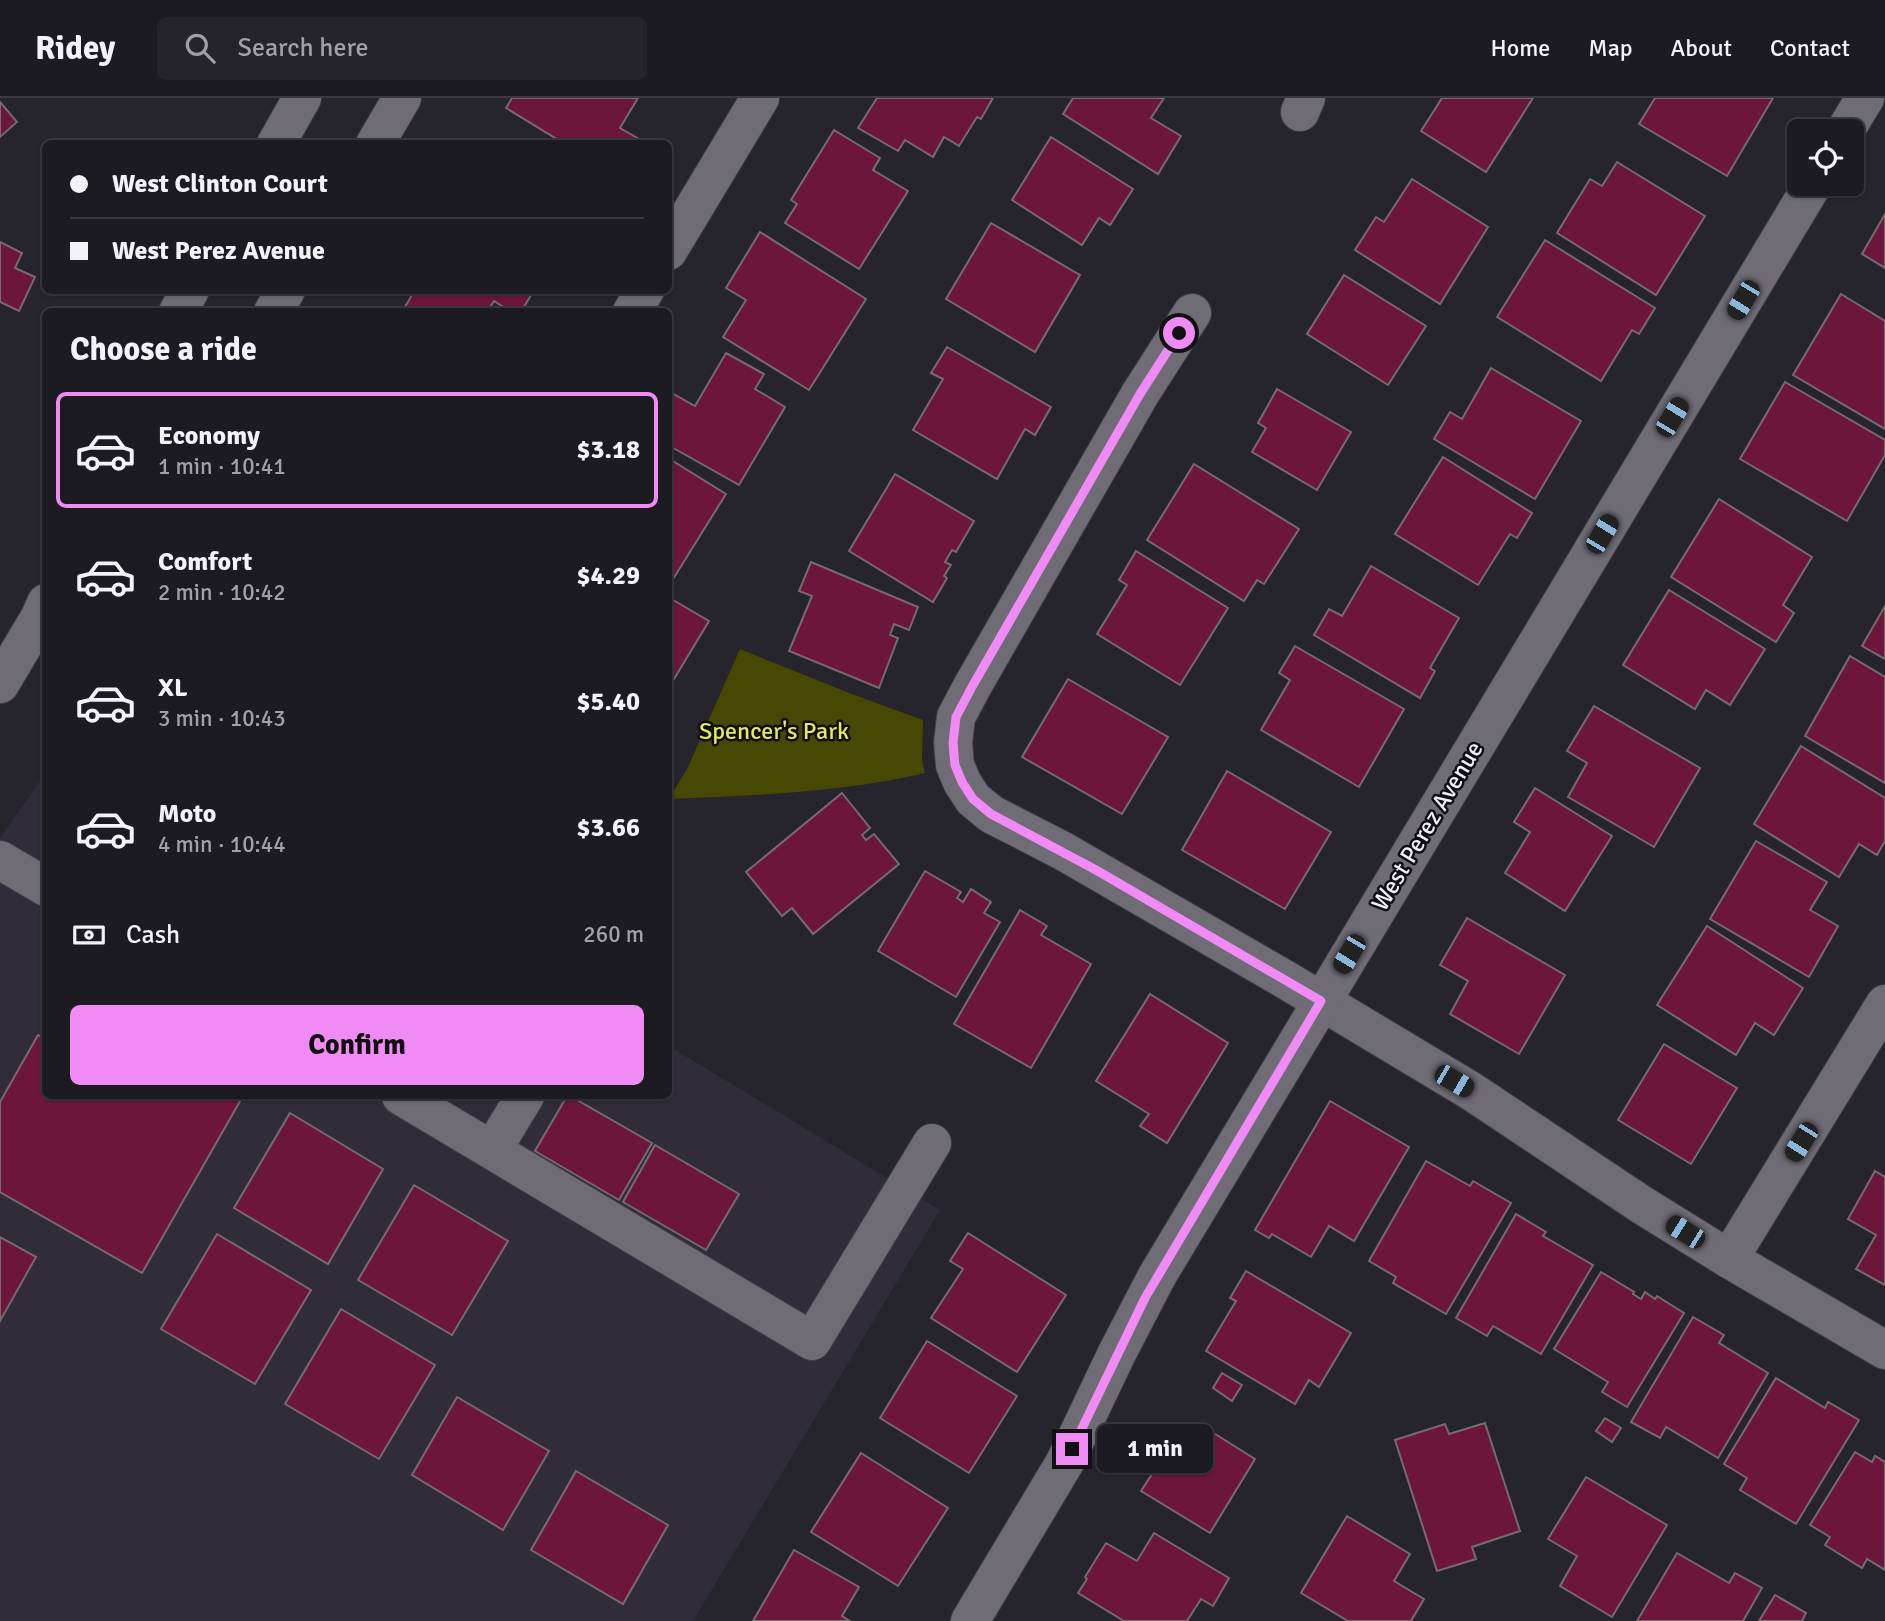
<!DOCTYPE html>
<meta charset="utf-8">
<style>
:root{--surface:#1c1b21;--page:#25242a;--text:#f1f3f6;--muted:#a0a1a5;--line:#3a393f;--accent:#f08bf5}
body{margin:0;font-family:Signika,sans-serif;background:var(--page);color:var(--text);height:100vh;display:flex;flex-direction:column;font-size:26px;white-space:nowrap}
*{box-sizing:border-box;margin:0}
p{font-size:23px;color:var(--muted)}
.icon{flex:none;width:38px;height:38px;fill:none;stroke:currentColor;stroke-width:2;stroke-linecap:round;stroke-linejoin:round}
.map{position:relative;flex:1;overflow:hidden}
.drawer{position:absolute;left:42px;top:210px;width:630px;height:791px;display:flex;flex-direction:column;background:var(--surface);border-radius:10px;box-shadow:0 2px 5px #0004,0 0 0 2px var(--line)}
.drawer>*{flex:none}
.guide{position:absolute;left:42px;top:42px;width:630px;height:154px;border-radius:10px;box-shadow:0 2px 5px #0004,0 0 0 2px var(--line);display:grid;align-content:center;height:154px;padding:0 28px;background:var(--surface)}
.buttons{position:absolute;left:1787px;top:21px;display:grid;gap:14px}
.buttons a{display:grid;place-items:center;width:77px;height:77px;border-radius:10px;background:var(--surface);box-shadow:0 2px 5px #0004,0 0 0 2px var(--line);font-size:35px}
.end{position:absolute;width:32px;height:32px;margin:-16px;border:9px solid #f08bf5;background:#111;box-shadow:0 0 0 4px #111}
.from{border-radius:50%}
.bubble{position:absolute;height:49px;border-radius:10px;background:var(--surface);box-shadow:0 2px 5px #0004,0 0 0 2px var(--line);font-size:23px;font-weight:800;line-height:49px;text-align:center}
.car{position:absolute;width:21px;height:42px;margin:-21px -10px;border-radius:9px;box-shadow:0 0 5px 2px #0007;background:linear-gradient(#222 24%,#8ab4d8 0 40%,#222 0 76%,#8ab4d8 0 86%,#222 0)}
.guide b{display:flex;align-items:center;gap:24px;height:66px;font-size:26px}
.guide b+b{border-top:2px solid var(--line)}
.guide i{width:18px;height:18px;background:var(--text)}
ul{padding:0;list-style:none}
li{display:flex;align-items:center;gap:21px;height:116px;margin:0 14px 10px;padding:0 14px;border:4px solid transparent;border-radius:10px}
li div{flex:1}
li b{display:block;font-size:26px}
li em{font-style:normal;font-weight:800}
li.current{border-color:var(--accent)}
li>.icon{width:63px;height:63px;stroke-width:1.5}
h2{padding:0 28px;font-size:32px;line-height:84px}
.pay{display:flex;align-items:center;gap:18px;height:77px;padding:0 28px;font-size:26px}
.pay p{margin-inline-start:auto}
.action{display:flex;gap:14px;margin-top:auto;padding:14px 28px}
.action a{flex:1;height:80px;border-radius:10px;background:var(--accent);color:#111;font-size:28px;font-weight:800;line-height:80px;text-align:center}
header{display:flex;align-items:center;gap:42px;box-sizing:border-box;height:98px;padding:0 35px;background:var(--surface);border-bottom:2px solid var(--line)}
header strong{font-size:33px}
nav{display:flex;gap:38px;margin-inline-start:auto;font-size:24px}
.search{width:490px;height:63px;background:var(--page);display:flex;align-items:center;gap:18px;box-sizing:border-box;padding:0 24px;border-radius:10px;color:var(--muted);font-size:26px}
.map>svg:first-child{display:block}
.built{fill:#302c3a}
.green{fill:#474803}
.building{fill:#6d163b;stroke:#766a6d;stroke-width:2}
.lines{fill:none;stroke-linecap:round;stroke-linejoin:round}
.minor-casing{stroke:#403f46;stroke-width:40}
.minor{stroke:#6f6c76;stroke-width:38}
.route{stroke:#f08bf5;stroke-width:9}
.labels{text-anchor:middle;stroke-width:5;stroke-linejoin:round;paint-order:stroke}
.park-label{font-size:24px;fill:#e4e863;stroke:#0f0e12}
.street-label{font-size:24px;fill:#f0eff5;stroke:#0f0e12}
</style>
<header>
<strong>Ridey</strong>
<div class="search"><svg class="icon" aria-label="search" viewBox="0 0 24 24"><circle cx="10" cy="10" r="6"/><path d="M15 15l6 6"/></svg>Search here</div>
<nav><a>Home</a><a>Map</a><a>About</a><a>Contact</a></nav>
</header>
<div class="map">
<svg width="1885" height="1523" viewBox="0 0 1885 1523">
<rect width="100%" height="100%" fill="#26242c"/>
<path class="built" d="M45,676l1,322h622l1,-50 271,164 -247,411h-693v-783z"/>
<path class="green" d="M740,551l109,44 74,27 -1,41 3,12c-84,20 -170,22 -256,26l19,-32z"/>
<g class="building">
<path d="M512,0h126l-18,30 26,15 -81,1 -59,-36z"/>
<path d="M877,0h116l-12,21 -4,-2 -18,29 -15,-9 -11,20 -28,-17 -7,11 -40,-23z"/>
<path d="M1073,0h91l-13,20 30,18 -23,38 -95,-60z"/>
<path d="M1442,0h91l-47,74 -65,-41z"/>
<path d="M1655,0h118l-46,78 -88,-52z"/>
<path d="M0,4l17,20 -17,15z"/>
<path d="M834,32l46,28 -7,12 35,21 -49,78 -74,-46 12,-19 -6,-4z"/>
<path d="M1051,39l82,52 -23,36 -11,-7 -17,27 -70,-45z"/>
<path d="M1617,64l88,54 -49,79 -99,-62 33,-54 12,7z"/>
<path d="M1412,81l76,48 -48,77 -85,-54 21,-33 8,5z"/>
<path d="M1885,116v54l-23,-14z"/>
<path d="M991,125l89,52 -45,77 -89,-53z"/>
<path d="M760,134l106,67 -57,91 -86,-53 23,-37 -20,-12z"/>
<path d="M1545,142l110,68 -16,26 -7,-4 -31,51 -104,-64z"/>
<path d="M0,144l22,11 -7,15 20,9 -16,34 -19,-9z"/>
<path d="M1344,177l82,51 -38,59 -81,-51z"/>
<path d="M415,192h119l-13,22h-10l-17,-11 -7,11h-85z"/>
<path d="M1841,196l44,27v108l-92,-54z"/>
<path d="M947,249l104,60 -16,28 -10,-6 -28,50 -84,-49 30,-51 -12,-6z"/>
<path d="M726,255l38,21 -9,15 30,18 -46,78 -71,-40v-54l27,15z"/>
<path d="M1491,270l90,53 -46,78 -101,-60 16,-27 12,7z"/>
<path d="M1785,284l100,58v15l-38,66 -107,-62z"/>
<path d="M1277,291l74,43 -34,58 -65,-38 14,-24 -8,-5z"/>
<path d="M1443,359l89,56 -15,25 -7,-4 -32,51 -83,-51z"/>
<path d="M668,360l58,36 -56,90 -2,-1z"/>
<path d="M1194,366l105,65 -35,55 -7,-4 -13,21 -97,-61z"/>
<path d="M895,376l79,47 -18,31 -4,-2 -7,12 6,3 -7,11 3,2 -14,24 -84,-51z"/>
<path d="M1719,401l93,58 -29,48 11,8 -18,29 -105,-65z"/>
<path d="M1136,453l92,57 -48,77 -83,-51 30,-49 -8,-5z"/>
<path d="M811,464l107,45 -9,23 -15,-6 -4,11 8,3 -19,50 -90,-37 23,-55 -13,-5z"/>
<path d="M1371,468l88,52 -29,50 5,3 -15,27 -106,-63 15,-26 13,7z"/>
<path d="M1669,492l96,59 -35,56 -24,-15 -11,19 -72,-44z"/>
<path d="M668,499l41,24 -41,68z"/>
<path d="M1885,508v53l-23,-13z"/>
<path d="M1295,548l109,63 -45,78 -98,-57 29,-50 -11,-7z"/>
<path d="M1850,558l35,21v106l-80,-47z"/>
<path d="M1068,581l100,58 -46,77 -100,-57z"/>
<path d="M1594,608l106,62 -46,79 -86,-50 19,-34 -20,-12z"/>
<path d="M1801,648l84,52v43l-8,14 -18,-11 -20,33 -85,-53z"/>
<path d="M1227,673l104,61 -46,77 -103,-59z"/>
<path d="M1535,690l77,48 -47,75 -60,-38 25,-41 -16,-10z"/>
<path d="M842,695l28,35 -8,7 4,5 8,-6 25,30 -86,70 -21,-26 -10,8 -36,-44z"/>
<path d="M1756,743l71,41 -17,28 28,16 -29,51 -99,-58z"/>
<path d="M925,773l36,21 -4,6 6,4 8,-13 20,13 -7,11 16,9 -44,75 -78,-46z"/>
<path d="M1020,812l27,16 -6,9 50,29 -60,104 -77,-44z"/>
<path d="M1467,820l98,57 -46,79 -69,-40 18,-33 -28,-16z"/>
<path d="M1707,828l96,62 -29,47 -19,-12 -19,32 -79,-50z"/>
<path d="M1150,896l78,49 -61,100 -27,-17 9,-12 -53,-33z"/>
<path d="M38,937l8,4v57h197l-101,177 -142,-81v-90z"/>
<path d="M1664,946l73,44 -46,76 -73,-44z"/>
<path d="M567,998h3l82,47 -33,57 -84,-49z"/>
<path d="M1330,1003l79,46 -55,94 -25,-15 -18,31 -39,-23 -3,4 -14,-8z"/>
<path d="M290,1015l93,56 -55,95 -94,-56z"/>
<path d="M655,1047l84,49 -33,56 -83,-48z"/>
<path d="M1426,1063l44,25 3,-5 38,22 -65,111 -53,-31 3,-6 -27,-16z"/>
<path d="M1875,1073l10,6v108l-29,-16 20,-34 -28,-16z"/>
<path d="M414,1087l94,56 -56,94 -94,-55z"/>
<path d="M1516,1116l30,18 -3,4 50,29 -52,89 -48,-28 -6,10 -31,-18z"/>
<path d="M968,1135l98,62 -49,77 -86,-54 32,-49 -13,-8z"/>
<path d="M217,1136l94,56 -56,94 -94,-55z"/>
<path d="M0,1139l36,20 -36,64z"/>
<path d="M1246,1173l105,62 -32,54 -10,-7 -14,24 -89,-53 30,-50 -6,-3z"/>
<path d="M1601,1174l33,20 -1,2 8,5 4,-7 10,7 2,-3 27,17 -57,94 -25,-15 6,-10 -54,-33z"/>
<path d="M341,1211l94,56 -56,94 -94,-55z"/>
<path d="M1693,1219l31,18 -5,8 49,30 -50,85 -52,-31 -6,11 -29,-16z"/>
<path d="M927,1243l90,55 -48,77 -89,-55z"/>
<path d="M1222,1275l20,12 -10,16 -19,-13z"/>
<path d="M1776,1280l49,30 3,-6 31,18 -63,104 -56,-34 7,-12 -23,-14z"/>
<path d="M457,1299l92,54 -46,79 -91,-55z"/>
<path d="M1605,1320l16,10 -9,14 -16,-11z"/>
<path d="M1485,1325l35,108 -48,16 4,12 -39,12 -42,-131 50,-16 4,10z"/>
<path d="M1204,1329l51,32 -45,74 -69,-42 21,-32 2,1 16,-27 15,8z"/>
<path d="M1855,1354l17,10 3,-6 10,6v108l-18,-11 -5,9 -37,-23 5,-8 -20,-12z"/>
<path d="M861,1355l87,55 -50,78 -87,-54z"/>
<path d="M576,1373l92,54 -45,79 -92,-54z"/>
<path d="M1586,1379l81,48 -55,92 -52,-31 17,-30 -29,-17z"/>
<path d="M1347,1418l63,38 -16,27 30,18 -13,22h-63l-47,-28z"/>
<path d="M1154,1435l75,45 -16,28 -12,-7 -14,22h-63l-46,-28 9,-14 -2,-2 21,-34 31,18z"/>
<path d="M794,1452l65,37 -17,29 8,5h-97z"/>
<path d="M1677,1455l52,30 6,-10 27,15 -19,33h-106z"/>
<path d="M1775,1497l31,18 -4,8h-43z"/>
</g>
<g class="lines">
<g class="minor-casing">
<g id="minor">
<path d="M1300,14l6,-14"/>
<path d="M1845,33l20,-33"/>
<path d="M276,46l26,-46"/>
<path d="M375,46l27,-46"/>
<path d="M668,153l92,-153"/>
<path d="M178,214l12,-22"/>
<path d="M273,214l13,-22"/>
<path d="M632,214l13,-22"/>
<path d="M1192,215l-52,81 -167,291 -17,32 -3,26 2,22 7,17 11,17 18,15 72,37 223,129 185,111 171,114 87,54 156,91"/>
<path d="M0,586l40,-67 6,-14"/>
<path d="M0,762l46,27"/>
<path d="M401,998l411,245 120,-198"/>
<path d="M493,1051l32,-53"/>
<path d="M1729,1161l156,-255"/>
<path d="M970,1523l95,-159 52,-109 40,-77 656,-1092"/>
</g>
</g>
<use href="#minor" class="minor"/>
</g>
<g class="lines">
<path class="route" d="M1072,1351l73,-151 176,-297 -225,-131 -105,-56 -18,-15 -11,-17 -7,-17 -2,-22 3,-26 17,-32 167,-291 39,-61"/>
</g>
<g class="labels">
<g class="park-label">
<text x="774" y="641">Spencer's Park</text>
</g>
<g class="street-label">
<text transform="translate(1427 728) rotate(-59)" y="8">West Perez Avenue</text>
</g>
</g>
</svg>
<div class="buttons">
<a><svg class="icon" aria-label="locate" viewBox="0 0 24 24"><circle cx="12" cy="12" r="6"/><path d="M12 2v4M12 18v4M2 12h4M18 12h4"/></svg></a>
</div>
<i class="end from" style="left:1179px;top:235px"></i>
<i class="end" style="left:1072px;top:1351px"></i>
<div class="bubble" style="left:1097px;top:1326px;width:116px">1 min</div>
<i class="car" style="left:1743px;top:202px;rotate:211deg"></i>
<i class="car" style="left:1672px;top:319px;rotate:31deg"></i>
<i class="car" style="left:1602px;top:436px;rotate:31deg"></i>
<i class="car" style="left:1349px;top:856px;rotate:211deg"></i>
<i class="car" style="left:1454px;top:983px;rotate:120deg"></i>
<i class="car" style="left:1801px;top:1044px;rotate:212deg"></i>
<i class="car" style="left:1685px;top:1134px;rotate:302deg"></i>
<div class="guide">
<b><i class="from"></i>West Clinton Court</b>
<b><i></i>West Perez Avenue</b>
</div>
<section class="drawer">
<h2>Choose a ride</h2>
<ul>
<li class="current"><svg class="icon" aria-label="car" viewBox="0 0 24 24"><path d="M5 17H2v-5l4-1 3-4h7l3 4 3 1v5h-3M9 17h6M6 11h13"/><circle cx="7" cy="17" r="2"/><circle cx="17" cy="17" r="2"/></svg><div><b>Economy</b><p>1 min · 10:41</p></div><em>$3.18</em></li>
<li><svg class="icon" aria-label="car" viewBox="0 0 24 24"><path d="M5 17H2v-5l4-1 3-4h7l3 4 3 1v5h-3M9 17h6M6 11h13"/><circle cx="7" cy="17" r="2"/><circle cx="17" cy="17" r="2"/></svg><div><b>Comfort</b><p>2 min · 10:42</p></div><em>$4.29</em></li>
<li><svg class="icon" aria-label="car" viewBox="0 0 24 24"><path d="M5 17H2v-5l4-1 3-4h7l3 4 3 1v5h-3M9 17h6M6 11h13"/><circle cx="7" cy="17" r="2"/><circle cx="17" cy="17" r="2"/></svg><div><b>XL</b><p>3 min · 10:43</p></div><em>$5.40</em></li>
<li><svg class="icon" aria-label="car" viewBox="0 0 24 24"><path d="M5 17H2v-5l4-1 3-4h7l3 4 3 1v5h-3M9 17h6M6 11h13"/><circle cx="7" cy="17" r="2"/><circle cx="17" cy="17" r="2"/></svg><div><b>Moto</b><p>4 min · 10:44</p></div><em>$3.66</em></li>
</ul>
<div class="pay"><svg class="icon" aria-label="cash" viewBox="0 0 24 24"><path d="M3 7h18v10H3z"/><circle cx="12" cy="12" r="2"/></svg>Cash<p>260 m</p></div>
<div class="action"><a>Confirm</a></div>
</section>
</div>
